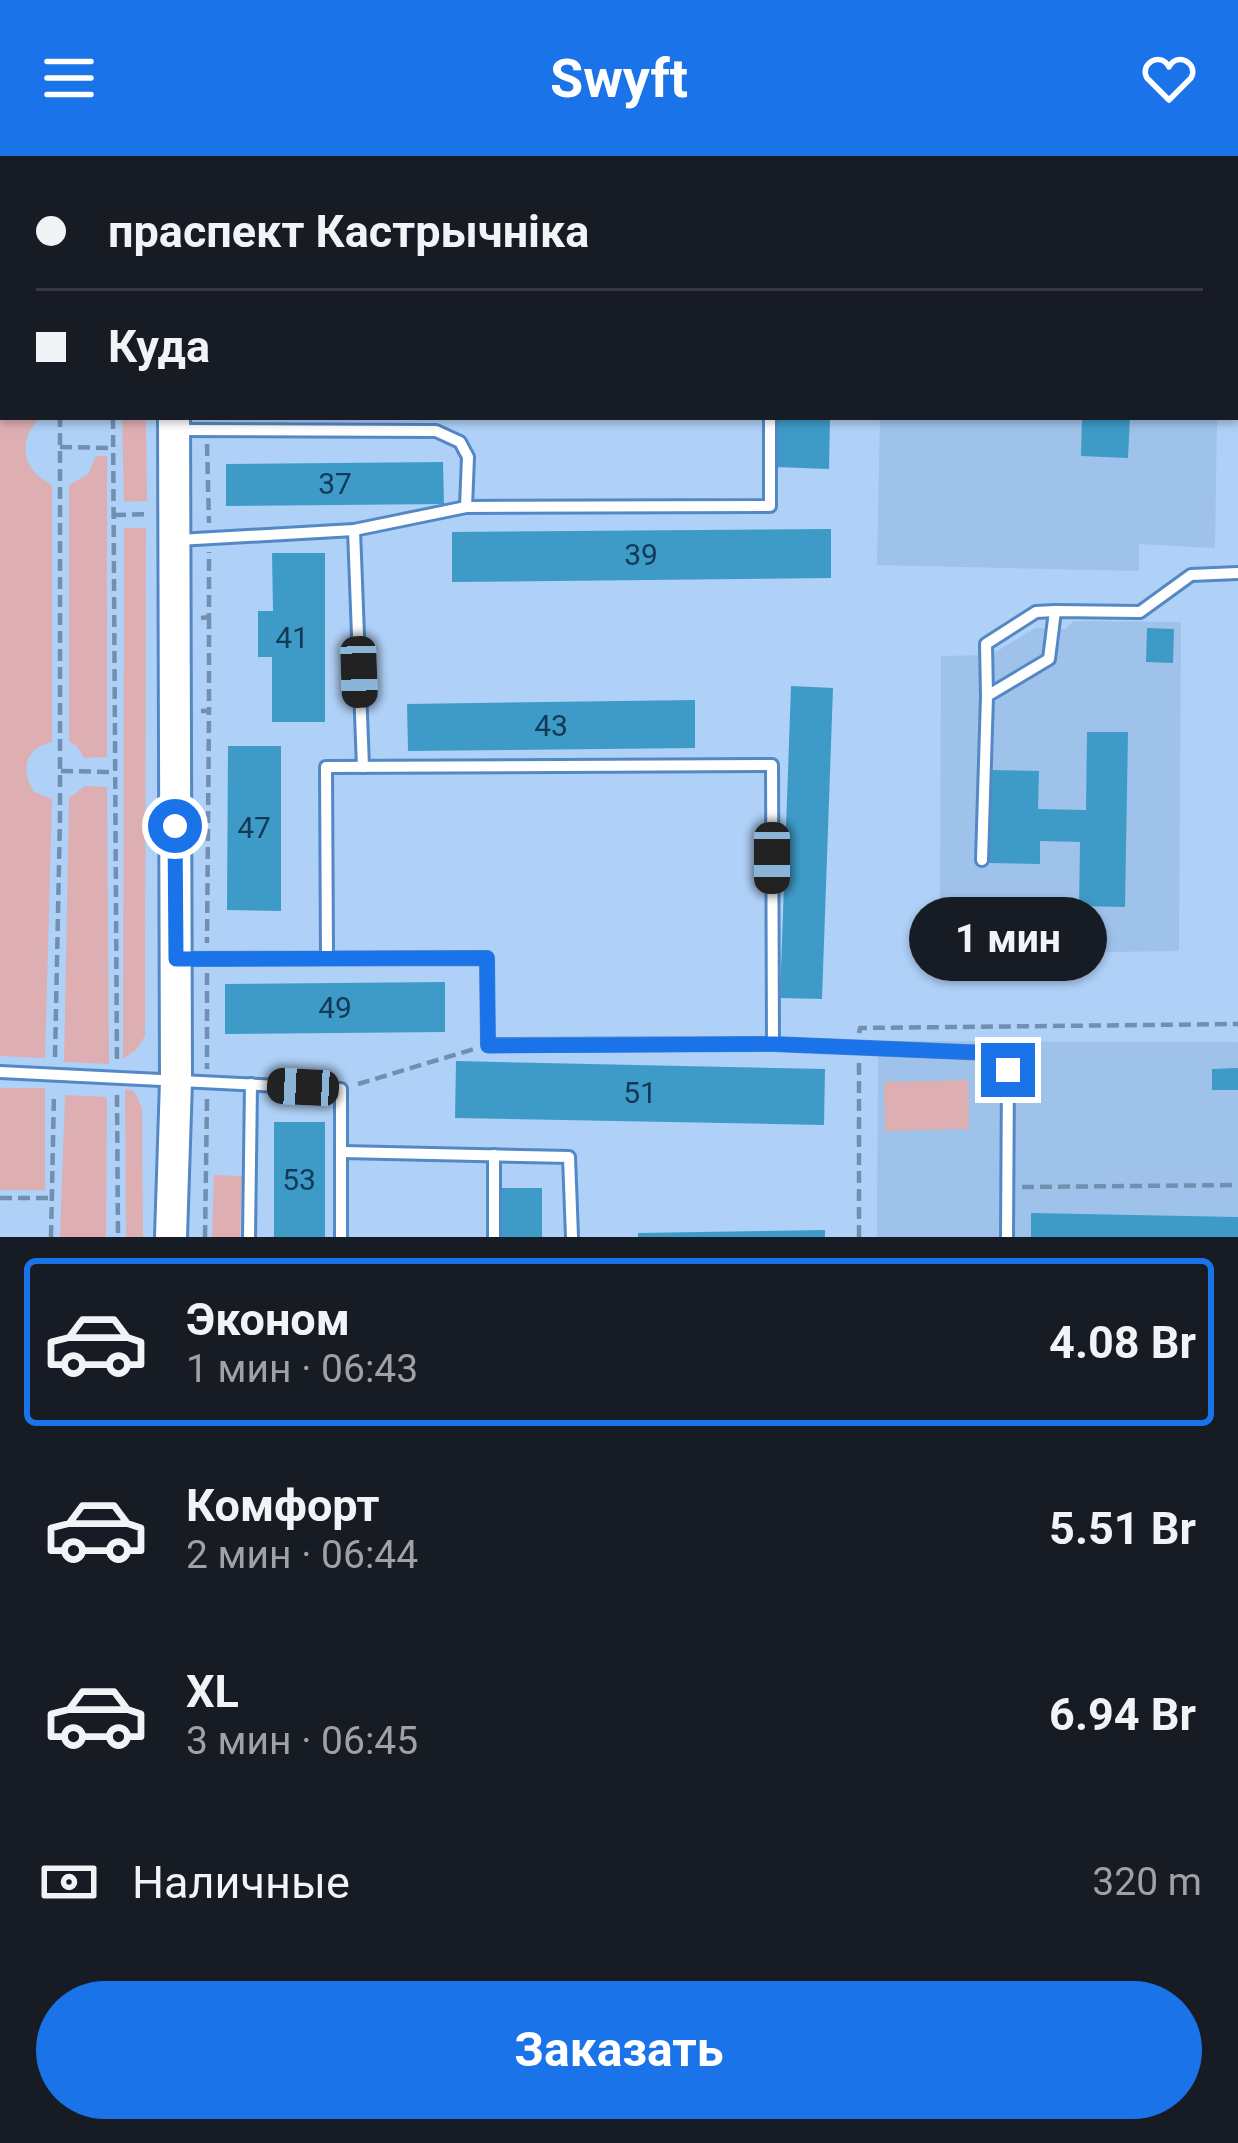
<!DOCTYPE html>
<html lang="ru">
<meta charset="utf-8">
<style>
:root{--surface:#171b24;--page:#20242c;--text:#f1f3f6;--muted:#9ea1a6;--line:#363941;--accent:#1a73e8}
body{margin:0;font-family:Roboto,sans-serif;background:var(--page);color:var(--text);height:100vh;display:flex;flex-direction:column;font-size:45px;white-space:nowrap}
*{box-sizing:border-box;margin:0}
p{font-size:39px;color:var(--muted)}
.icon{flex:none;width:66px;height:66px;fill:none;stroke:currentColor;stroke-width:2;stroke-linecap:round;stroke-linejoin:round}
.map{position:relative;height:1081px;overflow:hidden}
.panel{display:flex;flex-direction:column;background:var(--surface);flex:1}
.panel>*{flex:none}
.hud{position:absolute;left:0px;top:0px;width:1239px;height:264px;box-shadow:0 3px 9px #0004;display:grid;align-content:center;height:264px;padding:0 36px;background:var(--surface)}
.end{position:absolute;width:54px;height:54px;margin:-27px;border:15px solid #1a73e8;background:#fff;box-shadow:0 0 0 6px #fff}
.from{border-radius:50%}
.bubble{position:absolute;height:84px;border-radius:42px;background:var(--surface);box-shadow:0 3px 9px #0004;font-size:39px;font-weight:700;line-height:84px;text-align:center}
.car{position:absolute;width:36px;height:72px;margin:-36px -18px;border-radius:15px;box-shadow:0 0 9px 3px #0007;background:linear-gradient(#222 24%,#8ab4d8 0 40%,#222 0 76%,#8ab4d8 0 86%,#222 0)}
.hud b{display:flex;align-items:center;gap:42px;height:114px;font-size:45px}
.hud b+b{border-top:3px solid var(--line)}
.hud i{width:30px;height:30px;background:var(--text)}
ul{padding:21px 0 0;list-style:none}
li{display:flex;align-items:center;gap:36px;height:168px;margin:0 24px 18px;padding:0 12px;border:6px solid transparent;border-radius:12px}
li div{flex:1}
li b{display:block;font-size:45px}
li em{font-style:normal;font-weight:700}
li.on{border-color:var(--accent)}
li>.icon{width:108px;height:108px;stroke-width:1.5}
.pay{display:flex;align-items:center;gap:30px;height:132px;padding:0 36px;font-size:45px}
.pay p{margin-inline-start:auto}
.button{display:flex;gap:24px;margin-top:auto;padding:24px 36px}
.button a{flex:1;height:138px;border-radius:72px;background:var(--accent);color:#fff;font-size:48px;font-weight:700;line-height:138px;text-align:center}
header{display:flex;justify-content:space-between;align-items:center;height:156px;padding:0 36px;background:var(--accent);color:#fff;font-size:54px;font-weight:700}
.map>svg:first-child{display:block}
.built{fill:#9fc2eb}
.green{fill:#ddafb3}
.building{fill:#3e9bc8}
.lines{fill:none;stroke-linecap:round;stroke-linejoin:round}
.lane-casing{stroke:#5388c5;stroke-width:16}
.secondary-casing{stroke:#5388c5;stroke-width:36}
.path{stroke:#728fb0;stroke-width:4.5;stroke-dasharray:12 6;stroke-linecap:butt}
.lane{stroke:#fff;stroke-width:10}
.secondary{stroke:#fff;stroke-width:30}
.route{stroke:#1a73e8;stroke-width:15}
.labels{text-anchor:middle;stroke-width:10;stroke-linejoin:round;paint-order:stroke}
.number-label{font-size:30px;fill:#123955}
</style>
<header><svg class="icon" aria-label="menu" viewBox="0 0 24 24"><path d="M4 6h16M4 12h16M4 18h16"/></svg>Swyft<svg class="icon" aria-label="heart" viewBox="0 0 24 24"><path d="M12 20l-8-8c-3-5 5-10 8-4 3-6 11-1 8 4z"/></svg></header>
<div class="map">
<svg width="1238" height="1081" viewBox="0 0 1238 1081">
<rect width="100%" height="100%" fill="#afd0f7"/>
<g class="built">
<path d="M880,261h337l-2,131 -76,-4v27l-262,-6z"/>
<path d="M1074,465l107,1 -2,329 -150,2 -89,-44 1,-253 50,-1 44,-27 30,1z"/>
<path d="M878,885l360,1v195h-361z"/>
</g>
<g class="green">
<path d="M0,0l29,3h-26v258h38c-25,23 -19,54 11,68v257c-27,6 -32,27 -18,50l18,7 -7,259 -45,-2z"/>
<path d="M122,261h24l1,84 -23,1z"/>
<path d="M96,300h11v301l-23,1 -7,-12 -8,-4v-257l19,-11z"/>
<path d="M124,372h22l-1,508 -9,14 -13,9z"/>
<path d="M85,630l22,1 2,277 -45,-2 5,-264z"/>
<path d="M968,924l1,49 -84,2 -1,-49z"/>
<rect x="0" y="932" width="45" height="102"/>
<path d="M125,933l9,2 8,17 1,129h-17z"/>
<path d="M65,939l42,2 -1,140h-46z"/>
<path d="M214,1019l28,1 -2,61h-28z"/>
</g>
<g class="building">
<path d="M777,261h53l-1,52 -54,-2z"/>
<path d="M1082,261h48l-2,41 -47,-2z"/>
<path d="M443,306l1,42 -218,2v-42z"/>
<path d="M831,373v49l-379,4v-50z"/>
<path d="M272,397h53v169h-53v-65h-14v-46h15z"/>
<path d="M1147,472l27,1 -1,34 -27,-1z"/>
<path d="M791,530l42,2 -11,311 -42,-1z"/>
<path d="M695,544v48l-287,3 -1,-47z"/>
<path d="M1087,576h41l-3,175 -46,-1 1,-64 -40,-1v23l-52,-1 2,-93 49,1 -1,38 48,1z"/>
<path d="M228,590h53v165l-54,-1z"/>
<path d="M445,826v50l-220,2v-50z"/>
<path d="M456,905l369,8 -1,56 -369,-7z"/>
<path d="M1238,912v22h-26v-21z"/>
<rect x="274" y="966" width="51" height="115"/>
<rect x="499" y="1032" width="43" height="49"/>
<path d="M1031,1057l207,4v20h-207z"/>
<path d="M825,1074v7h-187v-4z"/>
</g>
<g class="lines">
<g class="lane-casing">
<g id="lane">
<path d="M369,3v-3"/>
<path d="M428,3v-3"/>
<path d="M770,3v-3"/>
<path d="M176,274l260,1 24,11 8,15 -2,50 304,-1v-89"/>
<path d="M354,374l9,237"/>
<path d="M178,384l176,-10 112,-23"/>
<path d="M987,540l-1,-52 50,-32 19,-1"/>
<path d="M982,704l5,-164 62,-37 6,-48 85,1 51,-37 47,-2"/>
<path d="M179,803l308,-1 1,87 285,-1 -1,-279 -446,2 1,191"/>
<path d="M773,888l216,9 12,6 7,11 -1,167"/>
<path d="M0,916l341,17v148"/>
<path d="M342,996l227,5 3,80"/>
<path d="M494,999v82"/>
<path d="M249,1081l2,-153"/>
</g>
</g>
<g class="secondary-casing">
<g id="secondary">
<path d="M173,0v3"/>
<path d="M171,1081l5,-156 -2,-664"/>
</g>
</g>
<g class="path">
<path d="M35,0l3,3"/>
<path d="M69,3l2,-3"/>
<path d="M113,3v-3"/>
<path d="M206,3v-3"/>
<path d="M113,261l4,648"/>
<path d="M207,288l2,79"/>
<path d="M60,291l53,1"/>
<path d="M114,359l35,-1"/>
<path d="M209,461v94"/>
<path d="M201,462l8,-1v-65"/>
<path d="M201,555h8l-2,232"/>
<path d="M61,615l54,1"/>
<path d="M207,817v96"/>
<path d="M859,877l1,-5 378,-4"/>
<path d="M55,901l5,-240v-400"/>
<path d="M859,907v174"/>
<path d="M358,928l116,-35"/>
<path d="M117,939l1,142"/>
<path d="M1022,1031l216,-2"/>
<path d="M0,1042h52"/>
<path d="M51,1081l3,-144"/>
<path d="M205,1081l2,-138"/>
</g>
<use href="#lane" class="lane"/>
<use href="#secondary" class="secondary"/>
</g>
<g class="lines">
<path class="route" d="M175,670l1,133 311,-1 1,88 285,-2 216,9 12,6 7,11"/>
</g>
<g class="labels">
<g class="number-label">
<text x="335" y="338">37</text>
<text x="641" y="409">39</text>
<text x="292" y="492">41</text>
<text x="551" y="580">43</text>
<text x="254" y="682">47</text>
<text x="335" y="862">49</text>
<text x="640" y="947">51</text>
<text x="299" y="1034">53</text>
</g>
</g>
</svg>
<i class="end from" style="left:175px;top:670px"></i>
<i class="end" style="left:1008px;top:914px"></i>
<div class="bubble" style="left:909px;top:741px;width:198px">1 мин</div>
<i class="car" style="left:359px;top:516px;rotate:178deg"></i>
<i class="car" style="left:772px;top:702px;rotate:180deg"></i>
<i class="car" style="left:303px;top:931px;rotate:273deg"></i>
<div class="hud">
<b><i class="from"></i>праспект Кастрычніка</b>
<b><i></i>Куда</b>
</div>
</div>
<section class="panel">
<ul>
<li class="on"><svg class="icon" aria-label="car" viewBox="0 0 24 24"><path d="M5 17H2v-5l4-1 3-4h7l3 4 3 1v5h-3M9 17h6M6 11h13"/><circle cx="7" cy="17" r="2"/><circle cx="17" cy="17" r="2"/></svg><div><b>Эконом</b><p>1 мин · 06:43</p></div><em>4.08 Br</em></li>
<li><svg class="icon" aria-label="car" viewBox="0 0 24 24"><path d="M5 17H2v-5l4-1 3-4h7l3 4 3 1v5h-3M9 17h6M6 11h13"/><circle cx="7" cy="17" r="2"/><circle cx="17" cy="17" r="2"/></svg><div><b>Комфорт</b><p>2 мин · 06:44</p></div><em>5.51 Br</em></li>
<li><svg class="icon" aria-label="car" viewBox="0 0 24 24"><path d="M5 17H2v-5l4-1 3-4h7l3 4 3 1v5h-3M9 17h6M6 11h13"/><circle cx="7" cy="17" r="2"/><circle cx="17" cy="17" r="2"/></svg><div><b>XL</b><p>3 мин · 06:45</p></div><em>6.94 Br</em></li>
</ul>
<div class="pay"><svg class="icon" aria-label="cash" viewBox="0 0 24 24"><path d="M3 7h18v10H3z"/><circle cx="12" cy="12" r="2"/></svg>Наличные<p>320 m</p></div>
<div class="button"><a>Заказать</a></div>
</section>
